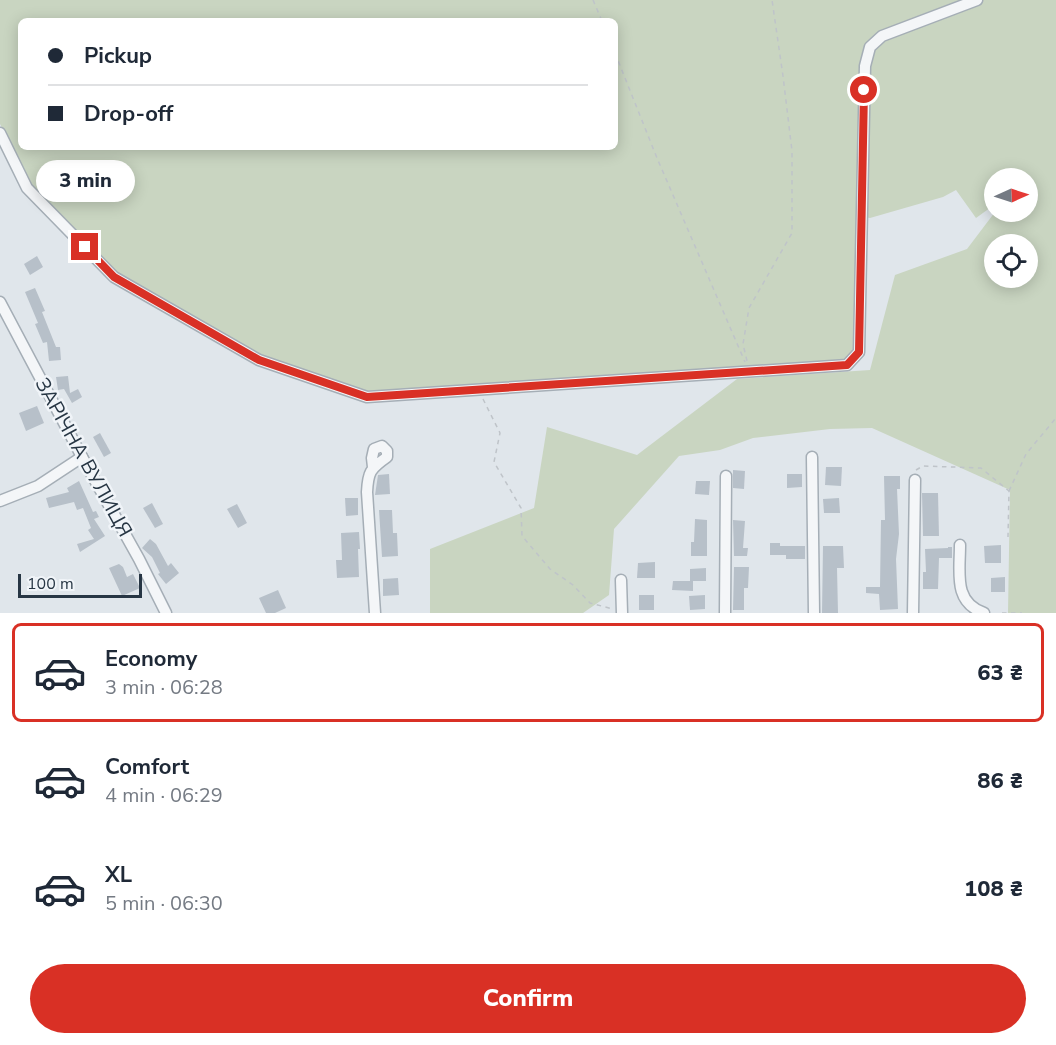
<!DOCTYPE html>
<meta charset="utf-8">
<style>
:root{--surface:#fff;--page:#f2f2f3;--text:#1f2937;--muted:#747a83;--line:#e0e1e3;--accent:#d93025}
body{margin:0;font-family:"Nunito Sans",sans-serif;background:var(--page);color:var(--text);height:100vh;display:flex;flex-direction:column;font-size:22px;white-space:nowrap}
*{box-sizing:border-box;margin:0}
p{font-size:20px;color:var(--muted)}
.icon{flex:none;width:33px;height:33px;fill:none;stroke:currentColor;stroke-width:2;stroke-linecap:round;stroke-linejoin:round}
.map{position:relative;height:613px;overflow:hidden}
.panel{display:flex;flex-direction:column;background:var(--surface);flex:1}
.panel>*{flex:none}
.top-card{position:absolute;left:18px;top:18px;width:600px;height:132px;border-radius:9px;box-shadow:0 3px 15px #0003;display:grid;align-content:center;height:132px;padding:0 30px;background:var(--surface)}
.needle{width:39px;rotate:87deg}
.tools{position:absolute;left:984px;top:168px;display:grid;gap:12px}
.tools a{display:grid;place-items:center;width:54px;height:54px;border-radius:50%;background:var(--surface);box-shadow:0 3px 15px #0003;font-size:30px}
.scale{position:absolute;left:18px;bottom:15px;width:124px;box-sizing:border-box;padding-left:6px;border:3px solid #273644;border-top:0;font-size:16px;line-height:21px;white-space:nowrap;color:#273644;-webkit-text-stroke:4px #f0f4f8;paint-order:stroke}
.end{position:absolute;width:27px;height:27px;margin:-14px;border:8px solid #d93025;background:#fff;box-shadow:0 0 0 3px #fff}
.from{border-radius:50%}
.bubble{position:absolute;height:42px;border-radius:21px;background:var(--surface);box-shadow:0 3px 15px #0003;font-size:20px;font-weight:800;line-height:42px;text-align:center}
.top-card b{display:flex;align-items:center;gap:21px;height:57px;font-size:22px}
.top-card b+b{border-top:2px solid var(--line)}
.top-card i{width:15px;height:15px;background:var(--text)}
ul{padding:10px 0 0;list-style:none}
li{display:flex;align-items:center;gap:18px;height:99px;margin:0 12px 9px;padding:0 18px;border:3px solid transparent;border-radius:9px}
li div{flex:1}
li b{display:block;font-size:22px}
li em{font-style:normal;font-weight:800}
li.active{border-color:var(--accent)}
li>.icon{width:54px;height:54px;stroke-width:1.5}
.primary-button{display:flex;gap:12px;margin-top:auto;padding:12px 30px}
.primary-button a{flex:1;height:69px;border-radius:36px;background:var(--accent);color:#fff;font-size:24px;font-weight:800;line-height:69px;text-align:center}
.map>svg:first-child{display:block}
.green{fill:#c9d5c1;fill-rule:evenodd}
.building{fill:#b7c0c9}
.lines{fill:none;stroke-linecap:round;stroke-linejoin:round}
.street-casing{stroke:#a5aeb6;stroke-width:13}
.path{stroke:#bfc4c9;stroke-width:1.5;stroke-dasharray:4.5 4.5;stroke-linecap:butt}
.street{stroke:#f4f6f8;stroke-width:10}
.route{stroke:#d93025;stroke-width:8}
.labels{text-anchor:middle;stroke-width:5;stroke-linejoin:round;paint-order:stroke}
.street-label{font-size:20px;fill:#273644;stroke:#f0f4f8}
</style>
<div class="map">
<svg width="1056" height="613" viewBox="0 0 1056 613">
<rect width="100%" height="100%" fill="#e0e6eb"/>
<g class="green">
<path d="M0,0h973l-105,47 -11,304 -10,10 -480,32 -106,-36 -144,-82 -86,-90 -31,-61zM21,21h594v126h-594z"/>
<path d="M982,0h74v613h-48l2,-123 -138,-62 -42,1 -77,9 -33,12 -41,6 -65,73 -5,66 -26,18h-153v-64l104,-41 13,-81 90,28 100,-76 133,-9 25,-95 72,-26 28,-37h33v-34h-34v27l-18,13 -20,-28 -13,7 -73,21 -7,-1 3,-152 6,-17 11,-10zM994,244h34v34h-34z"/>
</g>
<g class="building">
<path d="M37,256l6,11 -13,8 -6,-11z"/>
<path d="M35,288l10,23 -3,1 14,35h4l1,13 -12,1 -2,-19 -4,1 -8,-19 3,-1 -13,-31z"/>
<path d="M68,376l2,17 8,-4 4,8 -10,6 -8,-14 -6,1 -2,-13z"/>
<path d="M37,406l7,17 -18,8 -7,-18z"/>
<path d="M100,433l11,20 -7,4 -11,-20z"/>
<path d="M826,467h16l-1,19 -16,-1z"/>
<path d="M733,470l12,1 -1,18 -11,-1z"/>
<path d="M389,474l1,20 -15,1 3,-20z"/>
<path d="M787,474h15v13l-15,1z"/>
<path d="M884,476h16v13h-3l2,45 -3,25 2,50 -18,1 -1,-16 -13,-1v-6h14l1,-67h4z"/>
<path d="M79,481l14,31 3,-1 3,6 -5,2 11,17 -25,16 -3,-8 17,-5 -6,-9 3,-2 -8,-20 -6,2 -3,-8 -25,6 -3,-10 23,-6 -2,-4z"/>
<path d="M696,481h14l-1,14 -14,-1z"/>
<path d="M922,493h16l1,43h-16z"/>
<path d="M345,498h13v17l-12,1z"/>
<path d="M839,498l1,15h-16l-1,-14z"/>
<path d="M152,503l11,21 -8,4 -12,-20z"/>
<path d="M237,504l10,19 -9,5 -11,-19z"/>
<path d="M379,510h13l1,23h4l1,23 -16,1z"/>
<path d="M695,519l12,1v36h-16v-14h3z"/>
<path d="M733,520l12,1 -2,27h5l-1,8h-13z"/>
<path d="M359,532l1,17h-2l1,28 -22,1 -1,-18h6l-1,-27z"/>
<path d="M150,539l6,5 12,22 3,-3 8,10 -13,11 -8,-10 2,-1 -8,-16 -10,-9z"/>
<path d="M770,543h10v3h25v13h-19v-4h-16z"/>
<path d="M1001,545v18h-16l-1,-17z"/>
<path d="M823,546h20l1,22h-7l1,45h-16z"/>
<path d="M948,547h4v11h-13l-1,31h-15v-17h3l-1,-23 23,-1z"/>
<path d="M655,562v16h-18l1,-15z"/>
<path d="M119,564l4,3 4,10 6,-3 7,14 -18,8 -13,-28z"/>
<path d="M734,567h15l-1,21h-4v22h-11z"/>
<path d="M706,568v13h-16v-12z"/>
<path d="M1005,577v15h-14v-14z"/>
<path d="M398,578l1,17 -16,1v-17z"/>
<path d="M673,581h20v10l-21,-1z"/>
<path d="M278,590l8,18 -11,5h-9l-7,-15z"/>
<rect x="639" y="595" width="15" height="15"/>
<path d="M705,595v14l-15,1 -1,-14z"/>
</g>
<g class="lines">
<g class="street-casing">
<g id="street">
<path d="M0,133l27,55 87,89 145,83 108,37 480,-32 12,-13 6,-286 5,-19 12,-11 95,-36"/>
<path d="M0,302l82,155 57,102 27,54"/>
<path d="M812,457l2,156"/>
<path d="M373,467l-1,-9 2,-9 8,-3 5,5v6c-17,12 -19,15 -20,35l8,121"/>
<path d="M0,501l38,-15 44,-29"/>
<path d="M960,545c0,28 -7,57 24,68"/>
<path d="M621,580l1,33"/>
<path d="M725,613l1,-137"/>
<path d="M913,613l2,-133"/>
</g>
</g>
<g class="path">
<path d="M593,0l9,21"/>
<path d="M615,53l42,105 88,204"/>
<path d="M747,361l-4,-17 6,-36 43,-75v-82l-9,-75 -11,-76"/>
<path d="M483,399l17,34 -6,29 27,46 1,28 28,33 23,16 17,18 23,6"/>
<path d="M916,470l7,-4 58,2 28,23 -1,46"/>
<path d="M1009,491l17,-37 30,-36"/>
<path d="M1002,613h20"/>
</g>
<use href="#street" class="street"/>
</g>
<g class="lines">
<path class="route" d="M85,247l29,30 145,83 108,37 480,-32 12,-13 5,-262"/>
</g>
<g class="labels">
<g class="street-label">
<text transform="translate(84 457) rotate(61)" y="7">ЗАРІЧНА ВУЛИЦЯ</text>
</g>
</g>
</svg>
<div class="tools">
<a><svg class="needle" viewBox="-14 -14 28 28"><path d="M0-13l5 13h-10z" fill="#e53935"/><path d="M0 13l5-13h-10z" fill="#747a83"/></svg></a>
<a><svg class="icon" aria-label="locate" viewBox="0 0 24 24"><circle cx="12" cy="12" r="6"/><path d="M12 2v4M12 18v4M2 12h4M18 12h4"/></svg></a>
</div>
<div class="scale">100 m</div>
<i class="end from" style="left:864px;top:90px"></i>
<i class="end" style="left:85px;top:247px"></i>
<div class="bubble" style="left:36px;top:160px;width:99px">3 min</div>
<div class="top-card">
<b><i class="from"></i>Pickup</b>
<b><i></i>Drop-off</b>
</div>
</div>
<section class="panel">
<ul>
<li class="active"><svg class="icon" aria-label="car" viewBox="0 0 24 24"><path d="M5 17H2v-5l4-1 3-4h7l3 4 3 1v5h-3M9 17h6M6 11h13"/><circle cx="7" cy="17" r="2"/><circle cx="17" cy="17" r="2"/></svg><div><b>Economy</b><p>3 min · 06:28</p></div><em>63 ₴</em></li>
<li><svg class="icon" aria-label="car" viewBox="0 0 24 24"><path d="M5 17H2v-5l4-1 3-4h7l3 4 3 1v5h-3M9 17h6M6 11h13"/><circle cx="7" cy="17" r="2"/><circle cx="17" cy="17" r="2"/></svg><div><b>Comfort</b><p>4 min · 06:29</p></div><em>86 ₴</em></li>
<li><svg class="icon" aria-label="car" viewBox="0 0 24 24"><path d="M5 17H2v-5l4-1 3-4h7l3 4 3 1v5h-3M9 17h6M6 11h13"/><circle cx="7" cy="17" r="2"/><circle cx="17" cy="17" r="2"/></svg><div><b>XL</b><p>5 min · 06:30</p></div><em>108 ₴</em></li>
</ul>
<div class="primary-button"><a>Confirm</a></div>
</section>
